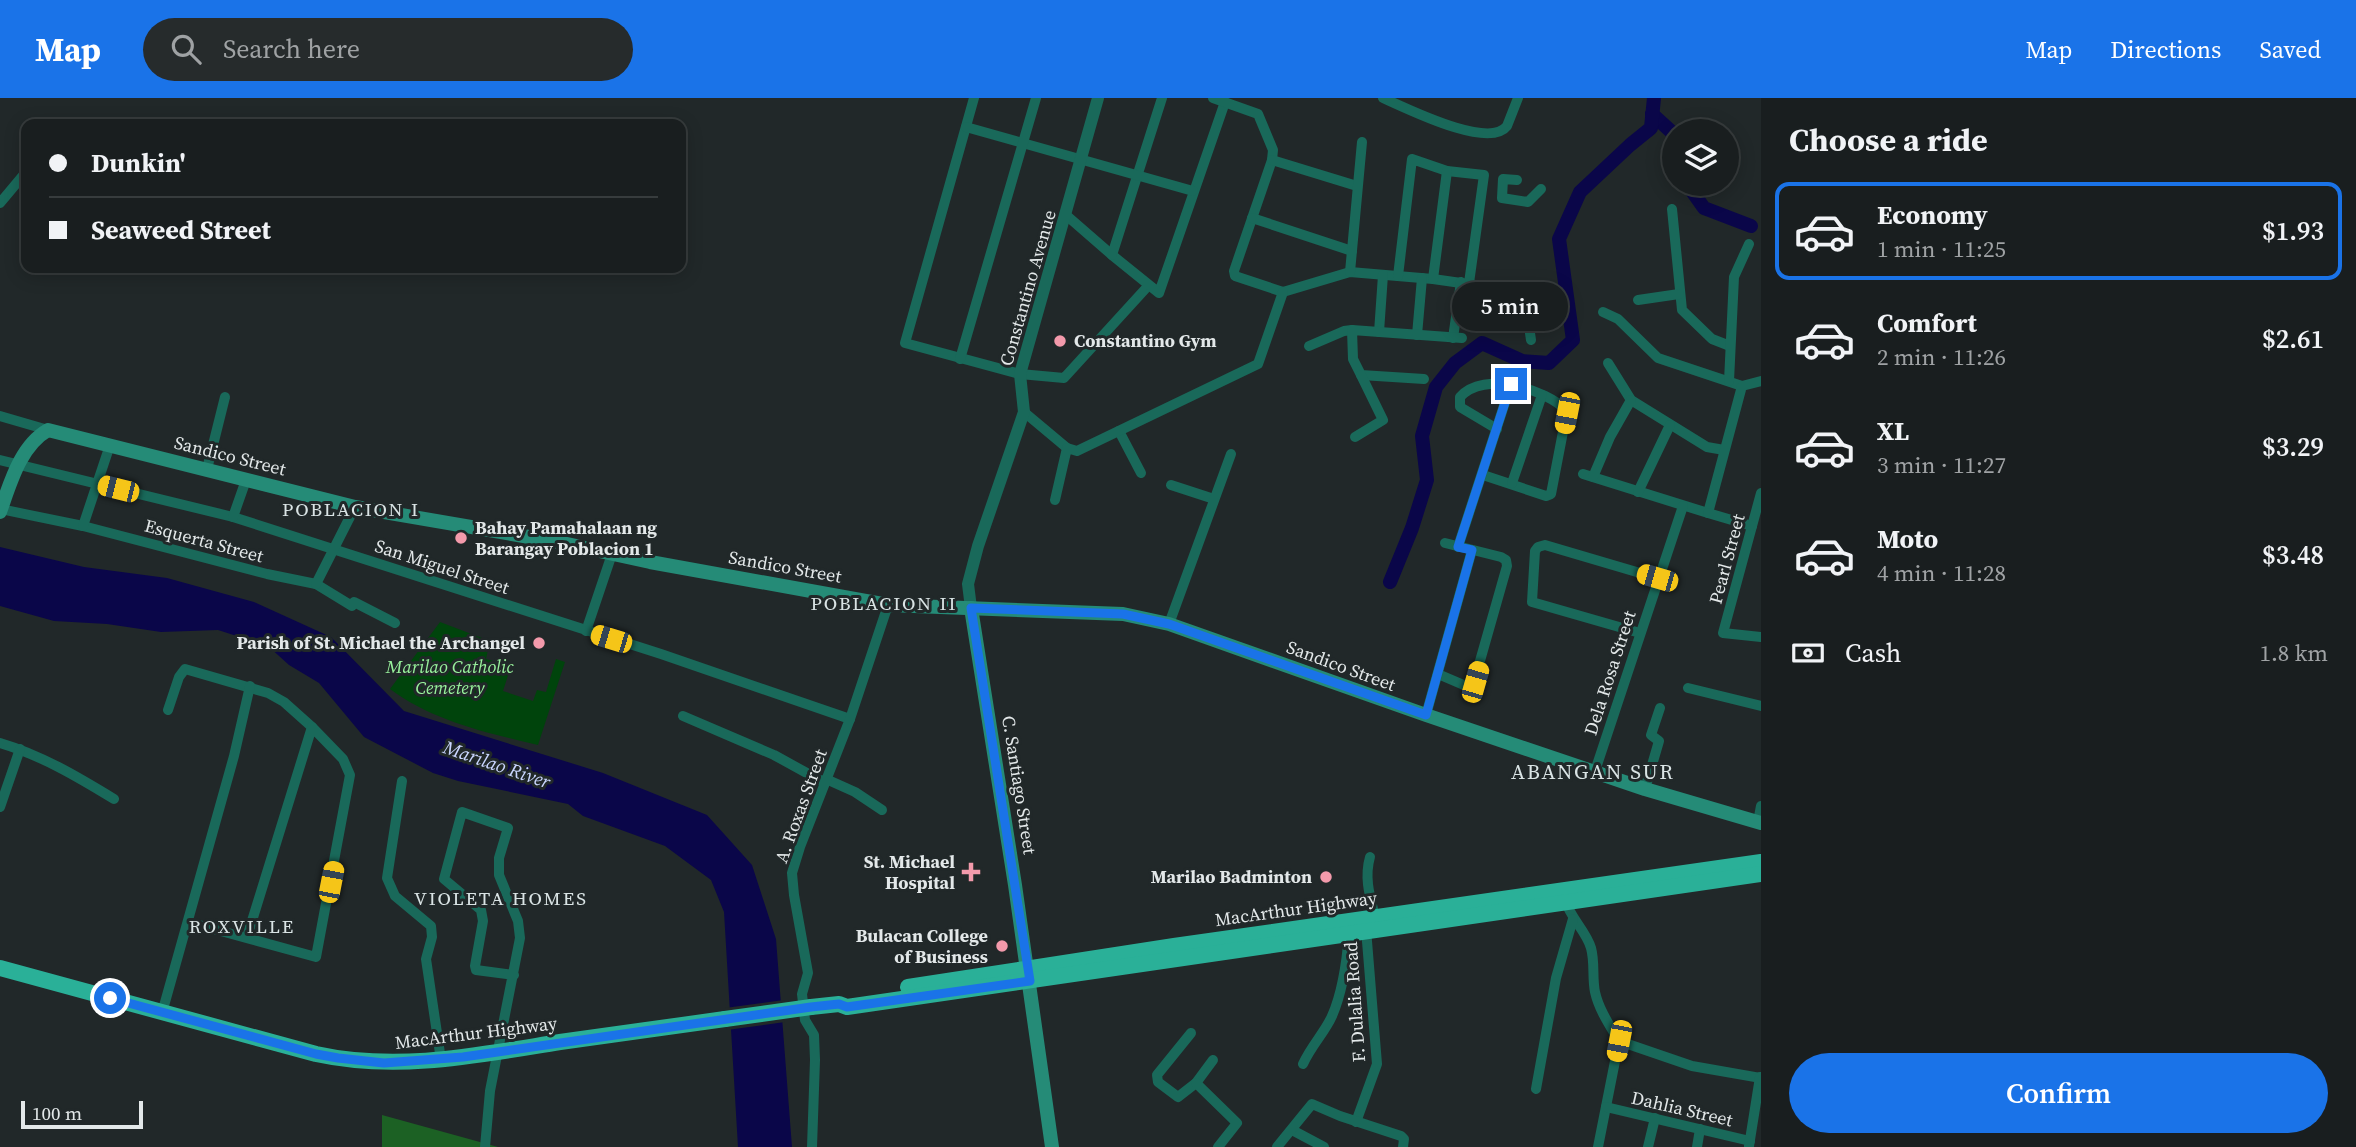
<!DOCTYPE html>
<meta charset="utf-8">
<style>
:root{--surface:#191e1f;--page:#262b2c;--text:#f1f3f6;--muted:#9fa2a4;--line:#373c3d;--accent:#1a73e8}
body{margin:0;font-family:"Source Serif 4",serif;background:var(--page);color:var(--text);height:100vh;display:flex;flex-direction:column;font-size:26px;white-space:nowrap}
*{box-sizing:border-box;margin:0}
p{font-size:23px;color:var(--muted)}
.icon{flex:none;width:38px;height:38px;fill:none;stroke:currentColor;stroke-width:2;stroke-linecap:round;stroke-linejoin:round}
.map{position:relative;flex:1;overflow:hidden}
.details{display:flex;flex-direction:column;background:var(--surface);width:595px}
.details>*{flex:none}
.guide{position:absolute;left:21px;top:21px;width:665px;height:154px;border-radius:14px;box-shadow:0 4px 18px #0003,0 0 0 2px var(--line);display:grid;align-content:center;height:154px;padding:0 28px;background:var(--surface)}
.controls{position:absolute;left:1662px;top:21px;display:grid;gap:14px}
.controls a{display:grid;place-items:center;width:77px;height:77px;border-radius:50%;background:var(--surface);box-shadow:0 4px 18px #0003,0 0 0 2px var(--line);font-size:35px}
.scale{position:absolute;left:21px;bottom:18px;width:122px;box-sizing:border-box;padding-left:7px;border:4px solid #e3e8e9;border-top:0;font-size:19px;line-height:24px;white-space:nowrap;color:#e3e8e9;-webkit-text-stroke:5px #212829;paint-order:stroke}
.end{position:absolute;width:32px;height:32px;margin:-16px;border:9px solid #1a73e8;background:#fff;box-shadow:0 0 0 4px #fff}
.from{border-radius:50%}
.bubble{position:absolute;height:49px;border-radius:24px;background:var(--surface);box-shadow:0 4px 18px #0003,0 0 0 2px var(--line);font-size:23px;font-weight:600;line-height:49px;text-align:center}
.car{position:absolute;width:21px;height:42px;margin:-21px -10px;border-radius:9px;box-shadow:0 0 5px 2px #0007;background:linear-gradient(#f5c518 24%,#345 0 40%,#f5c518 0 76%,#345 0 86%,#f5c518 0)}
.guide b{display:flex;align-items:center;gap:24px;height:66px;font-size:26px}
.guide b+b{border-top:2px solid var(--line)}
.guide i{width:18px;height:18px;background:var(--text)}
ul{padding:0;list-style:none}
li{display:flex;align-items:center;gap:21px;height:98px;margin:0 14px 10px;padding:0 14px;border:4px solid transparent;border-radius:14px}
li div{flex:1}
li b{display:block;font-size:26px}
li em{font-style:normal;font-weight:600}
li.on{border-color:var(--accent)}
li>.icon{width:63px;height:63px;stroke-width:1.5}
h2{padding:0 28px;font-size:32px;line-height:84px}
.pay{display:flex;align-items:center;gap:18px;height:77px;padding:0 28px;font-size:26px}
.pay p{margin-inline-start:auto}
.primary-button{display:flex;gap:14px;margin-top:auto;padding:14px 28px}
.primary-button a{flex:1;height:80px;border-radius:42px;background:var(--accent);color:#fff;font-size:28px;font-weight:600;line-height:80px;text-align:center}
header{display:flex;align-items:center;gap:42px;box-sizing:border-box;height:98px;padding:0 35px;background:var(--accent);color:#fff}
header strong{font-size:33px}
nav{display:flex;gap:38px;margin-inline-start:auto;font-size:24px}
.search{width:490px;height:63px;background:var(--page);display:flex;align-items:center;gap:18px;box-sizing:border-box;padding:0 24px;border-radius:38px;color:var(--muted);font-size:26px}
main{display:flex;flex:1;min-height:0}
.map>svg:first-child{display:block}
.green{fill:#00440c}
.forest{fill:#1c6124}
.water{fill:#0a0649}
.pier{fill:#212829}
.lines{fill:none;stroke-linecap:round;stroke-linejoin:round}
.river{stroke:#0a0649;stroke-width:14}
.minor{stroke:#19695a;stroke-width:10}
.tertiary{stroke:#19695a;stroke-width:12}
.secondary{stroke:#258b77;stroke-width:14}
.trunk{stroke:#2ab098;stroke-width:16}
.trunk-bridge{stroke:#2ab098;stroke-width:16}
.route{stroke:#1a73e8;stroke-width:9}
.poi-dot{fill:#f39aab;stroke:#212829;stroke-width:2.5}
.labels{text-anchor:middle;stroke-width:6;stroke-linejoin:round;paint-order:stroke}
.street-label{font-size:18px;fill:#e3e8e9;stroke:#212829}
.poi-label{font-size:18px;font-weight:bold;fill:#e3e8e9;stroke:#212829;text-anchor:end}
.park-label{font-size:18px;font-style:italic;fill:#98f29c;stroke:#212829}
.neighbourhood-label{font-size:19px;letter-spacing:2px;fill:#dae4e5;stroke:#212829}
.water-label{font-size:19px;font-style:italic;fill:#cad6ff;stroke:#212829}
.quarter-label{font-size:21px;letter-spacing:2px;fill:#dae4e5;stroke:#212829}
</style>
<header>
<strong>Map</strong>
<div class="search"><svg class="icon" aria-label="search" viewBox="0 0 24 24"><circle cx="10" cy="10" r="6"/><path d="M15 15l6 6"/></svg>Search here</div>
<nav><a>Map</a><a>Directions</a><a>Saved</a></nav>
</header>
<main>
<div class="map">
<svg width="1761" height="1049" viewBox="0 0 1761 1049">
<rect width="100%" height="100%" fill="#212829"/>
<path class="green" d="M440,524l50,19 -4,18 25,7 -8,25 30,10 4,-11 9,2 10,-33 9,3 -27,83c-51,-12 -105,-24 -148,-56z"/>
<path class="forest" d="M382,1017l116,32h-116z"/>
<path class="water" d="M0,449l84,20 83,11 87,24 77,35 73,74 199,62 104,42 45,50 24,74 16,208h-54l-14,-235 -13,-32 -46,-34 -82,-30 -15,-12 -110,-23 -25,-8 -69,-36 -45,-54 -30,-18 -21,-19 -50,-16 -57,2 -54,-8 -53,-3 -54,-15z"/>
<path class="pier" d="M784,902l1,22 -58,8 -2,-22z"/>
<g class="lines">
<g class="river">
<path d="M1652,16l23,21"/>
<path d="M1687,86l17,24 47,18"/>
<path d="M1390,484l22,-54 15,-48 -5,-44 14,-49 19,-24 27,-20 40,18 27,2 24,-23 -14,-101 21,-47 50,-47 21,-17 3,-30"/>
</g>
<g class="minor">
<path d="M974,0l-69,245 115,31 44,4 84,-92"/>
<path d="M1162,0l-50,157 47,38 66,-191"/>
<path d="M1213,0l45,16 15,36 -1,10 -38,111 1,5 48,16 67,-20 83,7 91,13 7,48"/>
<path d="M1383,0c23,10 106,52 124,28l11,-28"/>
<path d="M966,29l227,64"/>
<path d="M1272,62l85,26"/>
<path d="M1517,82l-14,-1 -1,19 26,4 13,-13"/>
<path d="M0,105l26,-31"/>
<path d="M1672,111l10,101 30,29 18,7"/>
<path d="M1066,117l46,40"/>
<path d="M1252,120l100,33"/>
<path d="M1350,174l12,-130"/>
<path d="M1398,178l14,-117 35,12 37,4 -15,108"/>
<path d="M1433,181l14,-108"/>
<path d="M1638,202l41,-6"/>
<path d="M1603,214l15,7 40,39 84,28"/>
<path d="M1379,234l4,-57"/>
<path d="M1417,237l5,-57"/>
<path d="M1453,240l8,-56"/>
<path d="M1309,248l35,-15 8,-1"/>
<path d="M960,261l76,-261"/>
<path d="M1608,265l23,37 76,47 17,3"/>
<path d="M1424,281l-63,-4 -8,-16 -1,-29 110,8"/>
<path d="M1729,283l5,-104 15,-33"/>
<path d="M1024,314l43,36"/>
<path d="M0,318l48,14"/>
<path d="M1119,333l22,42"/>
<path d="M1355,339l28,-17 -22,-45"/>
<path d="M0,362l233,57 428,137 189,65"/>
<path d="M207,371l18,-72"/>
<path d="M1583,376l125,39 34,-127 19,-5"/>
<path d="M1483,377l63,21 5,-2 16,-83c-21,-22 -83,-41 -107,-14v10l37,22"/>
<path d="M1593,379l17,-40 21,-37"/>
<path d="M1512,385l30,-88"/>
<path d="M1171,387l43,14"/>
<path d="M1638,394l32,-67"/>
<path d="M1761,395l-38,140 38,4"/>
<path d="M1055,402l12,-52 10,3 181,-87 25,-72"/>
<path d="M0,411l83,17 184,48 49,10 36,22 2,-4 41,21"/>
<path d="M1708,415l44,13"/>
<path d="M233,419l13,-37"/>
<path d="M83,428l27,-81"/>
<path d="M1458,449l53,-163"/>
<path d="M316,486l39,-77"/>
<path d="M1169,526l62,-170"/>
<path d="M586,533l26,-77"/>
<path d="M1640,535l-108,-31 3,-51 3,-4 7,-2 112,33"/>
<path d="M1438,576l28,12 8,-4 33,-116 -1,-6 -5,-3 -56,-14"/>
<path d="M1688,590l73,18"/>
<path d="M168,612l11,-33 6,-8 83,24 16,9 28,25"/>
<path d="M1426,617l46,-165"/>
<path d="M683,618l91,39 51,28"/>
<path d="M0,645c41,12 78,34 114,56"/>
<path d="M1595,673l88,-265"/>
<path d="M826,681l29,13 27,18"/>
<path d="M402,683l-15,97 8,18 36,30 1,11 -6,22 15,101"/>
<path d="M1645,691l14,-48 -8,-6 9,-27"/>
<path d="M0,709l20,-58"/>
<path d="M1758,724l3,-16"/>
<path d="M1370,759c-6,21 0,40 5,60"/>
<path d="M1565,802c6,19 21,31 26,48 4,14 1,30 4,44 4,18 15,34 24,49l-21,106"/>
<path d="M188,824l128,35 34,-182 -7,-16 -31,-32 -65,210"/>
<path d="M162,915l72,-257 16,-70"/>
<path d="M1191,935l-34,42 1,7 20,15 18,-14 17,-23"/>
<path d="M1619,943l73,25 69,12"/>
<path d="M1303,966c8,-18 22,-32 29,-48 11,-25 15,-56 17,-83"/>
<path d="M1196,985l41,40 -19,24"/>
<path d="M1536,991l20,-111 17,-59"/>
<path d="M1606,1009l144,34"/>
<path d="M1356,1024l21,-58 -11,-135"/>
<path d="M1292,1032l32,17"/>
<path d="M1749,1048l11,-69"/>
<path d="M485,1049l5,-56 30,-153 -2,-17 -19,-46v-17l9,-30 -46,-16 -18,67 37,31 2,11 -8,45 1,4 38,5"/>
<path d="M812,1049l3,-87 -1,-25 -9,-15 -3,-26 6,-21 -14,-78 -2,-22 8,-26 50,-128 38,-114"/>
<path d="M1277,1049l35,-43 28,12 61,20 3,3 -1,8"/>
<path d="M1648,1049l7,-29"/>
<path d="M1697,1049l3,-18"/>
</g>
<path class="tertiary" d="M971,510l-3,-24 10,-38 46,-134 -4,-38 78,-276"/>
<g class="secondary">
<path d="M0,414c10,-28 20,-66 48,-82l307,77 203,35 92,20 238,43 235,9 46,10 257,91 219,74 116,34"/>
<path d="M971,510l44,277 37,262"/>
</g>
<g class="trunk">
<path d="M0,870l316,86c82,18 163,1 244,-12 55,-8 110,-15 165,-23"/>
<path d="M908,889l266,-41 587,-84"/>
<path d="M811,909l28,-3 8,3 914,-133"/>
</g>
<path class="trunk-bridge" d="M725,921l86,-12"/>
</g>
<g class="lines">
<path class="route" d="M110,900l206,56 22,4 46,5 79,-6 348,-50 28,-3 8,3 183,-26 -59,-373 152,6 46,10 257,91 46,-165 -14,-3 53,-163"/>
</g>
<g class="poi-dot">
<circle cx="1060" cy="243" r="7"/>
<circle cx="461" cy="440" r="7"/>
<circle cx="539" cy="545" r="7"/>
<path d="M967.5 763.5h7v7h7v7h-7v7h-7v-7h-7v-7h7z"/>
<circle cx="1326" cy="779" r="7"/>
<circle cx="1002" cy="848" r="7"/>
</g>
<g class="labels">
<g class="street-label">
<text transform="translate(1028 190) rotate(-74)" y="6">Constantino Avenue</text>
<text transform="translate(230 358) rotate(14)" y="6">Sandico Street</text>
<text transform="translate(204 443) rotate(15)" y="6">Esquerta Street</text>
<text transform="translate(1727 461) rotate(-75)" y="6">Pearl Street</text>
<text transform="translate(442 469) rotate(18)" y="6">San Miguel Street</text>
<text transform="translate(785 469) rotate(10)" y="6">Sandico Street</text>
<text transform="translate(1341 568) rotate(20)" y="6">Sandico Street</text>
<text transform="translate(1610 575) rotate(-72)" y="6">Dela Rosa Street</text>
<text transform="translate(1019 687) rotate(81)" y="6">C. Santiago Street</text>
<text transform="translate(801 708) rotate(-70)" y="6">A. Roxas Street</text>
<text transform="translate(1296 811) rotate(-8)" y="6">MacArthur Highway</text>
<text transform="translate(1355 904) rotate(-94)" y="6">F. Dulalia Road</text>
<text transform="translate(476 935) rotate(-7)" y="6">MacArthur Highway</text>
<text transform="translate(1682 1011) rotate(13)" y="6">Dahlia Street</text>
</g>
<g class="poi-label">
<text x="1074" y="249" text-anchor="start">Constantino Gym</text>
<text x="475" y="436" text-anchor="start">Bahay Pamahalaan ng<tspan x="475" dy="21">Barangay Poblacion 1</tspan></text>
<text x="525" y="551">Parish of St. Michael the Archangel</text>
<text x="955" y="770">St. Michael<tspan x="955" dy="21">Hospital</tspan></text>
<text x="1312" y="785">Marilao Badminton</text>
<text x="988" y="844">Bulacan College<tspan x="988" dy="21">of Business</tspan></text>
</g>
<g class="park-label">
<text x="450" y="575">Marilao Catholic<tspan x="450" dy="21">Cemetery</tspan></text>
</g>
<g class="neighbourhood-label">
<text x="351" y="418">POBLACION I</text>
<text x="884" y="512">POBLACION II</text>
<text x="501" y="807">VIOLETA HOMES</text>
<text x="242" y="835">ROXVILLE</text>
</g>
<g class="water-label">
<text transform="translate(497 666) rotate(19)" y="7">Marilao River</text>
</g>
<g class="quarter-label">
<text x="1593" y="681">ABANGAN SUR</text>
</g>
</g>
</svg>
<div class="controls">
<a><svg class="icon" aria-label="layers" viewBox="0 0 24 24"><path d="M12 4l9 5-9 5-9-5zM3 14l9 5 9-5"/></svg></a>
</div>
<div class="scale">100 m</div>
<i class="end from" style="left:110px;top:900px"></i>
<i class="end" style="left:1511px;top:286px"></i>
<div class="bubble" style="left:1452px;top:184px;width:116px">5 min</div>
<i class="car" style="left:1567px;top:315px;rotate:191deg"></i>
<i class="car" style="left:118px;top:391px;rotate:284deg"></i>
<i class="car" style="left:1657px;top:480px;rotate:286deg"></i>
<i class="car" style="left:611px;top:541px;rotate:287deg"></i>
<i class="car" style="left:1475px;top:584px;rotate:16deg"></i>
<i class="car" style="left:331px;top:784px;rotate:11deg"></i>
<i class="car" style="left:1619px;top:943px;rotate:191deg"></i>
<div class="guide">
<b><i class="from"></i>Dunkin'</b>
<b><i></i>Seaweed Street</b>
</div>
</div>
<section class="details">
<h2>Choose a ride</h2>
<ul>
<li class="on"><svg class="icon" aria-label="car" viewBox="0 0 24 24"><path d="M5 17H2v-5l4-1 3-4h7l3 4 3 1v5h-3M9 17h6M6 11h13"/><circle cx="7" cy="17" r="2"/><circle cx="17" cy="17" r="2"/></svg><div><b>Economy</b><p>1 min · 11:25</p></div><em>$1.93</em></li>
<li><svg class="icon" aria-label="car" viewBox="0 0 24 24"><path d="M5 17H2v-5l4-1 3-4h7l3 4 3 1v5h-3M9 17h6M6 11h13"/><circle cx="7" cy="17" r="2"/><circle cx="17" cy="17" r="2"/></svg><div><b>Comfort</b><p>2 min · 11:26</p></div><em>$2.61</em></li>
<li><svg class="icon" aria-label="car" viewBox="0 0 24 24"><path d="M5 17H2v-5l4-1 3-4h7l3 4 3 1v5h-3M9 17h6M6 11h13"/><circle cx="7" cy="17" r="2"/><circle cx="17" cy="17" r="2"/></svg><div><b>XL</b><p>3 min · 11:27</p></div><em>$3.29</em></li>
<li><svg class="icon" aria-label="car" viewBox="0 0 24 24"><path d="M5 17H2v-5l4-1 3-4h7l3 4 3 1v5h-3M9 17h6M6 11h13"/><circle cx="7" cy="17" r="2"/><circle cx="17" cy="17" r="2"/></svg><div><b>Moto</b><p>4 min · 11:28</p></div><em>$3.48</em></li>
</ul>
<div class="pay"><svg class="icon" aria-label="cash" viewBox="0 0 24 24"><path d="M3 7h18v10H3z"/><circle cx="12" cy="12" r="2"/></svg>Cash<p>1.8 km</p></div>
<div class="primary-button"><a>Confirm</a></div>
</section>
</main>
